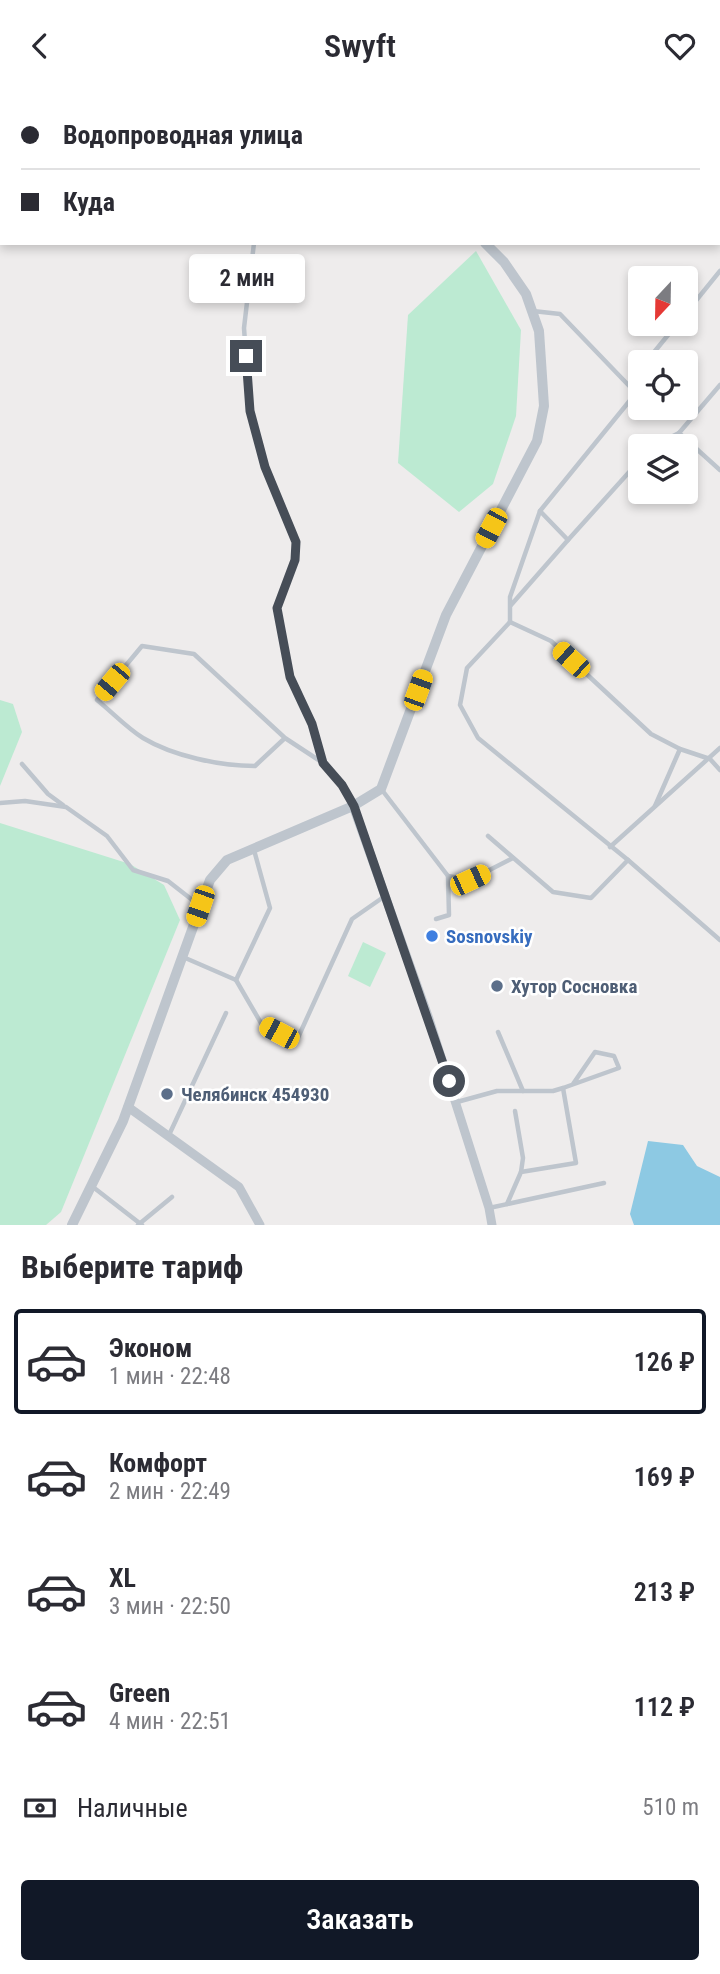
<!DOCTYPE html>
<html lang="ru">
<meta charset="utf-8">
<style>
:root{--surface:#fff;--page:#f7f7f7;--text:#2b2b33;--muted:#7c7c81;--line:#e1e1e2;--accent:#111827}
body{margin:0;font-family:"Roboto Condensed",sans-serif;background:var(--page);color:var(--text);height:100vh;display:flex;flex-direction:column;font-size:26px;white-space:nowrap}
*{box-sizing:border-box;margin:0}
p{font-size:23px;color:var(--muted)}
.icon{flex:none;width:38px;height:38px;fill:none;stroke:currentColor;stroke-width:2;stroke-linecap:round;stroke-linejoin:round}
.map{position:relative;height:1134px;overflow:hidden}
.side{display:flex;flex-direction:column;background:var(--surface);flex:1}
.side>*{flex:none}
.hud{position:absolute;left:0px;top:0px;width:721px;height:154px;box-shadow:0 4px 10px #0003;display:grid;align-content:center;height:154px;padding:0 21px;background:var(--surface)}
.needle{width:46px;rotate:202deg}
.tools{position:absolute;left:628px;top:175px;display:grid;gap:14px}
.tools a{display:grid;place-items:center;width:70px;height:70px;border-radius:7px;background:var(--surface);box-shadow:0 4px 10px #0003;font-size:35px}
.end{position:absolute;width:32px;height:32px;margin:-16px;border:9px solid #464d57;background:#fff;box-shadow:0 0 0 4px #fff}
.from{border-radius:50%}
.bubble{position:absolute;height:49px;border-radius:7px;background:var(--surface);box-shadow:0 4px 10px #0003;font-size:23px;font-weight:600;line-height:49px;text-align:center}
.car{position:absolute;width:21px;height:42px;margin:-21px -10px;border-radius:9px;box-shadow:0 0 5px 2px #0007;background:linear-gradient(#f5c518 24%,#345 0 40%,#f5c518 0 76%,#345 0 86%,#f5c518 0)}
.hud b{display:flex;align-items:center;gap:24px;height:66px;font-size:26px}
.hud b+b{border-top:2px solid var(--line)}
.hud i{width:18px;height:18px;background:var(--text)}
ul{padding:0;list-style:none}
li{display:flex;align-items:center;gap:21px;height:105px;margin:0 14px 10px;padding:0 7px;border:4px solid transparent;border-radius:7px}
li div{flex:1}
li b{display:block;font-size:26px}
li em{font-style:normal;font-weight:600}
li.on{border-color:var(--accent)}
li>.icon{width:63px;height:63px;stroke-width:1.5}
h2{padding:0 21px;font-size:32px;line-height:84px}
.pay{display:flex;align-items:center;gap:18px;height:77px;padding:0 21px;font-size:26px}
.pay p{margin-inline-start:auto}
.cta{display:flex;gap:14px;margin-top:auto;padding:14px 21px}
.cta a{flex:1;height:80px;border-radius:7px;background:var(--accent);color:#fff;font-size:28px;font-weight:600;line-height:80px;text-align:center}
header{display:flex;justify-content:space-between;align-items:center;height:91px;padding:0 21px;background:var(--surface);font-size:32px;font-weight:600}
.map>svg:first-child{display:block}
.green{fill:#bcead2}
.water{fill:#8dc9e3}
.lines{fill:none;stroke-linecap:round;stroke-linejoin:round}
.service{stroke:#bec5cd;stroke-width:4.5}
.minor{stroke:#bec5cd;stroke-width:9}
.tertiary{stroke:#bec5cd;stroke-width:10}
.route{stroke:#464d57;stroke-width:9}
.shop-dot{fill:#3f7fe0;stroke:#fff;stroke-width:2.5}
.service-dot{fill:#5c6f8a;stroke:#fff;stroke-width:2.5}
.labels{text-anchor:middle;stroke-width:5;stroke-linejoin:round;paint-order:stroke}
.shop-label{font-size:19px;font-weight:bold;fill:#366cbe;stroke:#fff;text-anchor:start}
.service-label{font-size:19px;font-weight:bold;fill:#4e5e75;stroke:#fff;text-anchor:start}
</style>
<header><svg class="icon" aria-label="back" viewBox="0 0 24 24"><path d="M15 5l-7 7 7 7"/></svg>Swyft<svg class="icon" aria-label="heart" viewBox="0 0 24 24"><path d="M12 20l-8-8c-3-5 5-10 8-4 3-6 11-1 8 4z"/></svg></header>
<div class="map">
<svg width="720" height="1134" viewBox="0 0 720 1134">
<rect width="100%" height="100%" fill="#eeecec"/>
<g class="green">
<path d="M476,160l45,79 -5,86 -23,68 -34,28 -61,-49 10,-148z"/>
<path d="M0,609l13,4 9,28 -22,54z"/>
<path d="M0,732l130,41 34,21 16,35 -119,292 -15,13h-46z"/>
<path d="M363,851l23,11 -16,34 -22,-11z"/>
</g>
<path class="water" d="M648,1050l35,4 14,21 23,11v48h-86l-4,-11z"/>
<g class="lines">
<g class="service">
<path d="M270,2v-2"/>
<path d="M254,152l-10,85 6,83 15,56 31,75 -1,18 -18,48 13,69 22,47 11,37"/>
<path d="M533,220l27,3 76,79"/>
<path d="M686,222l34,-42"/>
<path d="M646,271l31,-38"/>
<path d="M640,286l-4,16 -96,118 -30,86v25l-43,46 -7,37 18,33 150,122 92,80"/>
<path d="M679,342l41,37"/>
<path d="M653,355l26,-13 41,-48"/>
<path d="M540,420l28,29 72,-80"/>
<path d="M511,514l57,-65"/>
<path d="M510,531l41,19 100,93 29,15 30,10 10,11"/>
<path d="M285,647l-30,28c-35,0 -82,-10 -112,-28 -16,-10 -31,-26 -46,-38l45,-54 52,8 91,84 38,25 20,22 10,21"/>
<path d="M22,673l26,30 15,11"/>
<path d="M382,699l66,86 22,4 43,-22"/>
<path d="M0,712l25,-2 41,6 41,29 26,34 35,11 32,25"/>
<path d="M655,715l25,-57"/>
<path d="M488,745l65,56 38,6 37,-38"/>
<path d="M610,756l110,-99"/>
<path d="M436,828l13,-4 -1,-39"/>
<path d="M183,866l53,23 34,-72 -16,-58"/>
<path d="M236,889l25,43 35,19 56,-123 33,-23"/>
<path d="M498,941l25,59"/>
<path d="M563,997l56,-20 -5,-12 -19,-4 -22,32"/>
<path d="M457,1011l40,-11h56l10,-3 13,75 -55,9 -14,32"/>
<path d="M515,1020l8,47 -2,14"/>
<path d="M169,1044l57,-122"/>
<path d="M93,1096l49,38"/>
<path d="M489,1117l115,-25"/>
<path d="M138,1134l34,-28"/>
</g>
<g class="minor">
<path d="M353,715l76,213 60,189 3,17"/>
<path d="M128,1016l111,80 21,38"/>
</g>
<g class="tertiary">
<path d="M321,0l2,2"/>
<path d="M72,1134l51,-104 87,-241 17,-20 126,-54 28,-17 65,-174 91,-174 7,-35 -5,-75 -13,-37 -22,-32 -19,-19"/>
</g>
</g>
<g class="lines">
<path class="route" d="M246,265l4,55 15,56 31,75 -1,18 -18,48 13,69 22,47 11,39 19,22 12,21 95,275"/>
</g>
<circle class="shop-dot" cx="432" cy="845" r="7"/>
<g class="service-dot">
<circle cx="497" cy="895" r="7"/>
<circle cx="167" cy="1003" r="7"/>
</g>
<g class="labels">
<g class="shop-label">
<text x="446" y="852">Sosnovskiy</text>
</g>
<g class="service-label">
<text x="511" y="902">Хутор Сосновка</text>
<text x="181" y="1010">Челябинск 454930</text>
</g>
</g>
</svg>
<div class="tools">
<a><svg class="needle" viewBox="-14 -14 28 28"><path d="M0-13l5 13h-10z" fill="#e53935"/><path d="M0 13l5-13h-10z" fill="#7c7c81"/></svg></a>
<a><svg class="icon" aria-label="locate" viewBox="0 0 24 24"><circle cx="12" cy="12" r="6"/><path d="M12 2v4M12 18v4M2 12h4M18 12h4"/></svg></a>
<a><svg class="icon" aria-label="layers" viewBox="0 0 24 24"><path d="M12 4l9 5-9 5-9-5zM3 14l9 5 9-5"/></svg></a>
</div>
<i class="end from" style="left:449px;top:990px"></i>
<i class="end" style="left:246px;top:265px"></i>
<div class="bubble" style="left:189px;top:163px;width:116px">2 мин</div>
<i class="car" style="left:491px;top:437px;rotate:208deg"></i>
<i class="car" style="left:571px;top:569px;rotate:312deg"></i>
<i class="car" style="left:112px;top:591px;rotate:220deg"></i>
<i class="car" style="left:418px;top:599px;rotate:20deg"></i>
<i class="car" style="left:470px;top:789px;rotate:65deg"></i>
<i class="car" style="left:200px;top:815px;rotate:199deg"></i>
<i class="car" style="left:279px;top:942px;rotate:298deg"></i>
<div class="hud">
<b><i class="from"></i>Водопроводная улица</b>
<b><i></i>Куда</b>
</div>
</div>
<section class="side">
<h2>Выберите тариф</h2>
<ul>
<li class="on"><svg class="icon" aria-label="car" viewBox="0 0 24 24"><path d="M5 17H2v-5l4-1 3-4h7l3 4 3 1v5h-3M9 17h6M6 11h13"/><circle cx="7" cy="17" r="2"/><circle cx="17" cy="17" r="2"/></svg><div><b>Эконом</b><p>1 мин · 22:48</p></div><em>126 ₽</em></li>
<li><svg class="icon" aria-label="car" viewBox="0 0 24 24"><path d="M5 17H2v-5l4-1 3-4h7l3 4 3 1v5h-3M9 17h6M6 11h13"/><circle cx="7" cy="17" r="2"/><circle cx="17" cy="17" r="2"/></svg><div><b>Комфорт</b><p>2 мин · 22:49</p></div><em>169 ₽</em></li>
<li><svg class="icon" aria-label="car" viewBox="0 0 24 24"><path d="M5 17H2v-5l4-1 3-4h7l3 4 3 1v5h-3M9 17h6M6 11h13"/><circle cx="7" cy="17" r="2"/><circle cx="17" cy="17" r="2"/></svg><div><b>XL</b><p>3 мин · 22:50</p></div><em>213 ₽</em></li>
<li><svg class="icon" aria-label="car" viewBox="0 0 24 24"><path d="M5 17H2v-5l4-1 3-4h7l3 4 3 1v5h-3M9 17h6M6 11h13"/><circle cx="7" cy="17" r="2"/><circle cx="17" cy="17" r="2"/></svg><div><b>Green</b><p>4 мин · 22:51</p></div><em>112 ₽</em></li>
</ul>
<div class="pay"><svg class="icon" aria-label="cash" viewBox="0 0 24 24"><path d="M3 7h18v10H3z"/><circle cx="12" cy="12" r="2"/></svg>Наличные<p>510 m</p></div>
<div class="cta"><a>Заказать</a></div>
</section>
